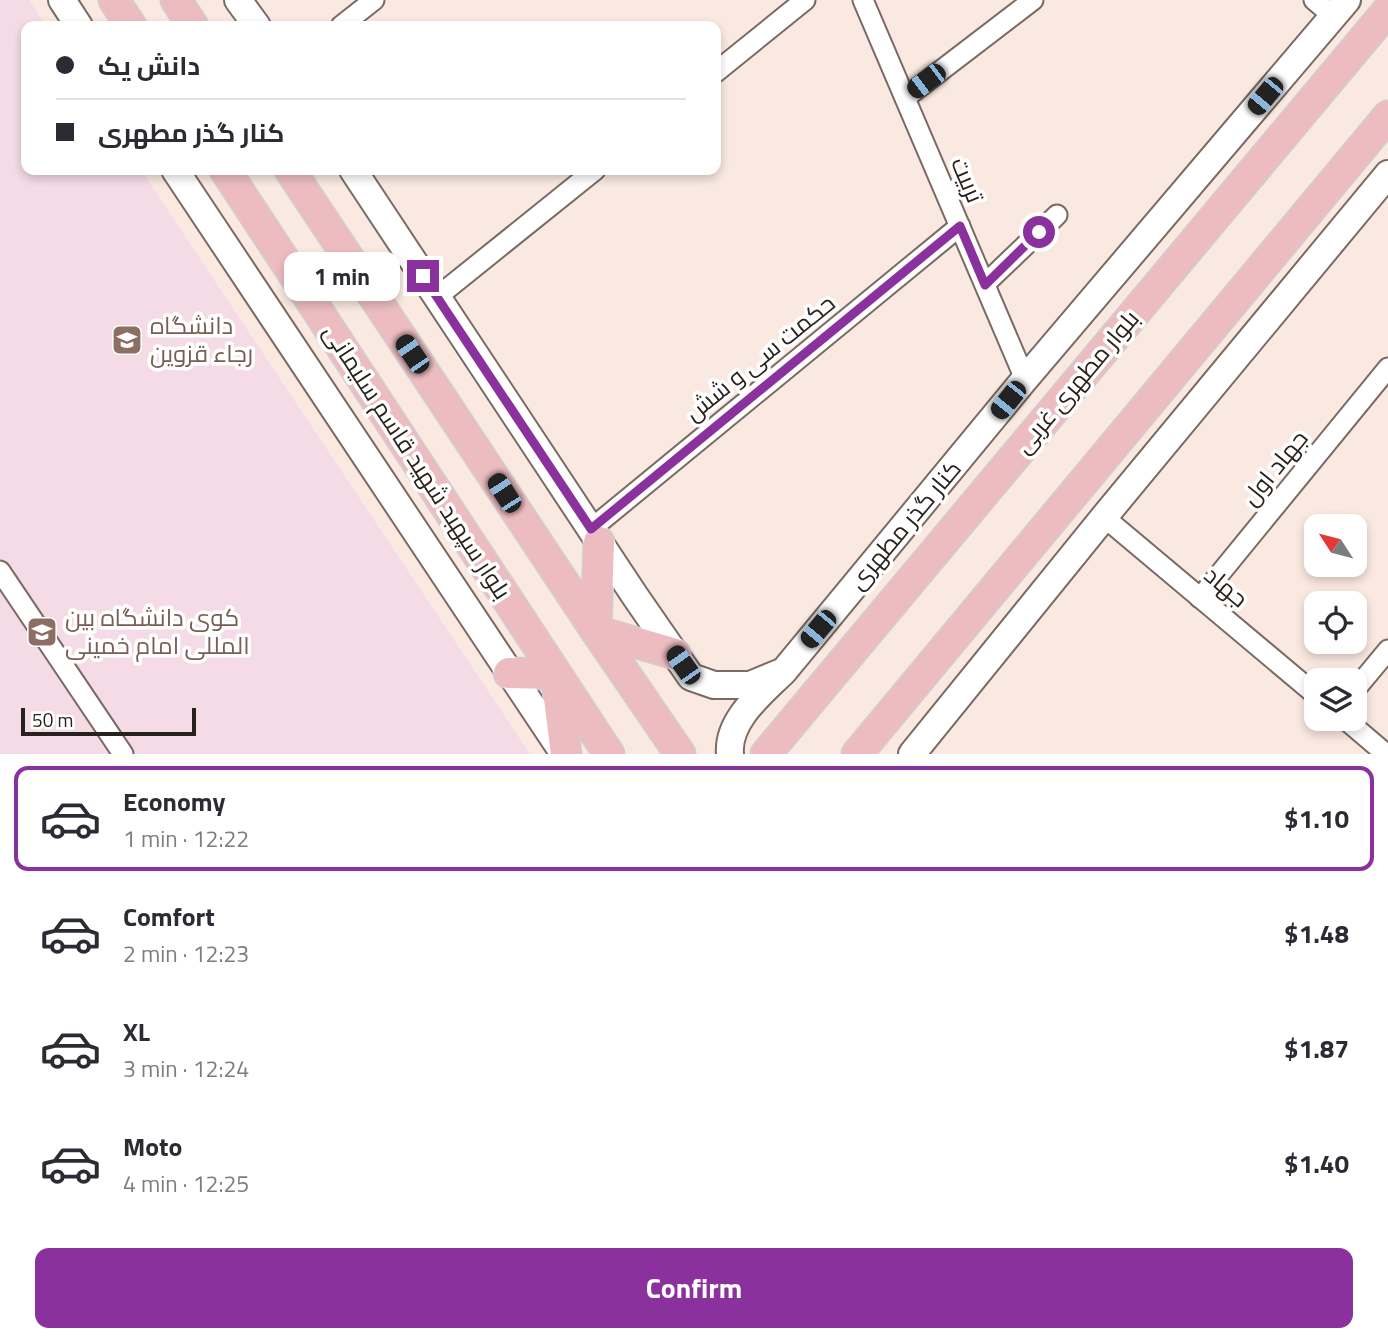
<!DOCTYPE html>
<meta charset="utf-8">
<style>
:root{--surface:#fff;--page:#f2f2f3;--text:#2b2b33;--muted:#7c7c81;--line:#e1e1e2;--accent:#8a319d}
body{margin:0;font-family:"Titillium Web",Cairo,sans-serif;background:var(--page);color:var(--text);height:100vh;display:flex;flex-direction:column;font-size:26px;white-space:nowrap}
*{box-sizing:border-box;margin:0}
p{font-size:23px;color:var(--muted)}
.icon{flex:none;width:38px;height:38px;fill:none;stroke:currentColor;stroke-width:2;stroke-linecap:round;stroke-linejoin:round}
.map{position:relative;height:754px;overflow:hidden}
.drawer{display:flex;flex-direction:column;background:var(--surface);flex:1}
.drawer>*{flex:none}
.hud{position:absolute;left:21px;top:21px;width:700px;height:154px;border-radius:14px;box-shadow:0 4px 10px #0003;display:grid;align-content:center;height:154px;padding:0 35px;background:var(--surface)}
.needle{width:46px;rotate:306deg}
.controls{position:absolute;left:1304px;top:514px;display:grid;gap:14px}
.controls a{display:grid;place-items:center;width:63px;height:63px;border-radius:14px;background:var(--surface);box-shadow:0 4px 10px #0003;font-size:35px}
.scale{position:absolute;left:21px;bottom:18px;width:175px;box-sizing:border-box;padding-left:7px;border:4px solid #28221f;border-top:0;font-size:19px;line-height:24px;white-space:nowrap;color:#28221f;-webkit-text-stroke:5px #fff;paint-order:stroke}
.end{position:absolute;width:32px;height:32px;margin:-16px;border:9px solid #8a319d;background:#fff;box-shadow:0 0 0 4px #fff}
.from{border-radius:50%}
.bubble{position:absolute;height:49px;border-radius:14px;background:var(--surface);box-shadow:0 4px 10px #0003;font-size:23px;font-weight:700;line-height:49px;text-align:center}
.car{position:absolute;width:21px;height:42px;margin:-21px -10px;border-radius:9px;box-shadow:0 0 5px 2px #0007;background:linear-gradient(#222 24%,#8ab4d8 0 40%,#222 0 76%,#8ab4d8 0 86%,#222 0)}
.hud b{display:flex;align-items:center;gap:24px;height:66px;font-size:26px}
.hud b+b{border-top:2px solid var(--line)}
.hud i{width:18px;height:18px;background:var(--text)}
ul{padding:12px 0 0;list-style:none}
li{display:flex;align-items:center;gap:21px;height:105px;margin:0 14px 10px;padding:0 21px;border:4px solid transparent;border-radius:14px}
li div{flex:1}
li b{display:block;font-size:26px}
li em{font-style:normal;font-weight:700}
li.active{border-color:var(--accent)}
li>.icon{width:63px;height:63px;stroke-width:1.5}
.button{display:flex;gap:14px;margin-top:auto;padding:14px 35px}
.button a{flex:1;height:80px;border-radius:14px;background:var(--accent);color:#fff;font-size:28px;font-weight:700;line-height:80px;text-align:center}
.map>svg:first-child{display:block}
.education{fill:#f4dbe5}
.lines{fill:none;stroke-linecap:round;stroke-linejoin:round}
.street-casing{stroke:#796b64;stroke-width:23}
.secondary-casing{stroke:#796b64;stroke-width:30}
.primary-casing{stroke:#d0cece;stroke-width:33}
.street{stroke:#fff;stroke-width:19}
.secondary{stroke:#fff;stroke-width:26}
.primary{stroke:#edbcc1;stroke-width:30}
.route{stroke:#8a319d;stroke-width:9}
.labels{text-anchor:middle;stroke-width:7;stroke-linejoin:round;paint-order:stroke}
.street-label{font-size:24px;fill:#28221f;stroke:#fff}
.education-label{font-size:24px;fill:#785e54;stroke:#fff;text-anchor:start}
</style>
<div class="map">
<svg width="1388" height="754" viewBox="0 0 1388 754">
<rect width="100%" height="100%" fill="#fae9e1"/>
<path class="education" d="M0,0h29l17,26h-20v144h115l389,584h-530z"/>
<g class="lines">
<g class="street-casing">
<g id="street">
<path d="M863,0l162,379"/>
<path d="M1314,0l19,16"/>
<path d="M341,26l33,-26"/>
<path d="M716,72l89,-72"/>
<path d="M905,98l128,-98"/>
<path d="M985,284l72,-69"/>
<path d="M437,297l158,-127"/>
<path d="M1104,517l212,178"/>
<path d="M591,529l369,-303"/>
<path d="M0,571l123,183"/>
<path d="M1200,598l188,-230"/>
<path d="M1354,691l34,-41"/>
<path d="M1345,719l41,35"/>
</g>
</g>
<g class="secondary-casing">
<g id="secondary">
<path d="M62,0l17,26"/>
<path d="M238,0l19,26"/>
<path d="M175,170l389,584"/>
<path d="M353,170l282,426 56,81 23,8h36l29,-12"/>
<path d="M730,754c-3,-34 32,-61 54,-83l241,-292 322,-379"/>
<path d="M912,754l192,-237 284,-343"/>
</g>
</g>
<g class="primary-casing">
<g id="primary">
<path d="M114,0l17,26"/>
<path d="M176,0l17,26"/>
<path d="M225,170l384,584"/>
<path d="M290,170l306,461 84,123"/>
<path d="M599,542l-3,89 79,23"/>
<path d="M509,673l47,1 10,80"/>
<path d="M766,754l622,-744"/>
<path d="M857,754l531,-638"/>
</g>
</g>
<use href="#street" class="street"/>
<use href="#secondary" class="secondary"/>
<use href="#primary" class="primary"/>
</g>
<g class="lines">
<path class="route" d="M423,276l168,253 369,-303 25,59 54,-53"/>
</g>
<defs>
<g id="university-square" transform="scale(1.575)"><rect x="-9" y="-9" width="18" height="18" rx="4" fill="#8d6e63" stroke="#fff"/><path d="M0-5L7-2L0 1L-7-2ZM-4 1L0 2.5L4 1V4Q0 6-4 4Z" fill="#fff"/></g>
</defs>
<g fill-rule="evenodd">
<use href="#university-square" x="127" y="340"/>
<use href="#university-square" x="42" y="632"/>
</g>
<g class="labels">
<g class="street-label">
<text transform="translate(967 180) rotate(67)" y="8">تربیت</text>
<text transform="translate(760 358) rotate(-39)" y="8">حکمت سی و شش</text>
<text transform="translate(1077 382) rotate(-50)" y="8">بلوار مطهری غربی</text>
<text transform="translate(417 462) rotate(57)" y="8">بلوار سپهبد شهید قاسم سلیمانی</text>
<text transform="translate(1275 468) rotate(-51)" y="8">جهاد اول</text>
<text transform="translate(905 525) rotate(-50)" y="8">کنار گذر مطهری</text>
<text transform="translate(1226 587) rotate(40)" y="8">جهاد</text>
</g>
<g class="education-label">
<text x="150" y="334">دانشگاه<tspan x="150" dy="28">رجاء قزوین</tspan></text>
<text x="65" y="626">کوی دانشگاه بین<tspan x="65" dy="28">المللی امام خمینی</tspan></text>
</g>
</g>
</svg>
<div class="controls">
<a><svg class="needle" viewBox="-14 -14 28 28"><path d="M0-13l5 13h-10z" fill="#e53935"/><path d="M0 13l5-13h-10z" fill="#7c7c81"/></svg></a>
<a><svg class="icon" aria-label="locate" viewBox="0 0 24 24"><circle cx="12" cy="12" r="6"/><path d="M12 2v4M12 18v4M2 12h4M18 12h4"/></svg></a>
<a><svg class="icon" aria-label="layers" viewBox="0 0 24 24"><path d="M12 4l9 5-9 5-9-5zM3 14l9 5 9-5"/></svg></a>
</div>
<div class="scale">50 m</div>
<i class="end from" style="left:1039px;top:232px"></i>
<i class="end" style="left:423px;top:276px"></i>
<div class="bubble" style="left:284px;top:252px;width:116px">1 min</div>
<i class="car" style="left:926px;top:81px;rotate:233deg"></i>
<i class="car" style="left:1265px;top:96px;rotate:220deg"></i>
<i class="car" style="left:412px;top:354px;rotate:326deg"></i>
<i class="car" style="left:1008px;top:400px;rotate:219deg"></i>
<i class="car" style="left:504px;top:493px;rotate:327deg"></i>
<i class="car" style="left:818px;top:629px;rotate:220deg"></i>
<i class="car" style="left:683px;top:665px;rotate:325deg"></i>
<div class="hud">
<b><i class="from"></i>دانش یک</b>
<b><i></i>کنار گذر مطهری</b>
</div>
</div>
<section class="drawer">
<ul>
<li class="active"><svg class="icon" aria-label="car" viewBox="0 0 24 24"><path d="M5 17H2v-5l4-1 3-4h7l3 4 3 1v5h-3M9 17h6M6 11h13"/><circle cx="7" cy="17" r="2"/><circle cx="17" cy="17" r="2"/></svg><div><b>Economy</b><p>1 min · 12:22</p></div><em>$1.10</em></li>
<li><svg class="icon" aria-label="car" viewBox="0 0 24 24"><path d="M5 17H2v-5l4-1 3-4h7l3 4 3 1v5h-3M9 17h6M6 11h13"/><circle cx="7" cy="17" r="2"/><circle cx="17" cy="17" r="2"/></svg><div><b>Comfort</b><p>2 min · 12:23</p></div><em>$1.48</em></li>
<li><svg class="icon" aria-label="car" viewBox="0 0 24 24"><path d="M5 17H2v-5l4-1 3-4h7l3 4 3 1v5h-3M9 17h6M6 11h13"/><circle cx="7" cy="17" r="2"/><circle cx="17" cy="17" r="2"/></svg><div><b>XL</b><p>3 min · 12:24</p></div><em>$1.87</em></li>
<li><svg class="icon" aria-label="car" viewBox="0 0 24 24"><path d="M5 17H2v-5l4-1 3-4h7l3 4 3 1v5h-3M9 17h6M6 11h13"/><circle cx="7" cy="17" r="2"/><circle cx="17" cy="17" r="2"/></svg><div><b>Moto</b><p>4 min · 12:25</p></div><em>$1.40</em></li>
</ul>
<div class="button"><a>Confirm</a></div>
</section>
